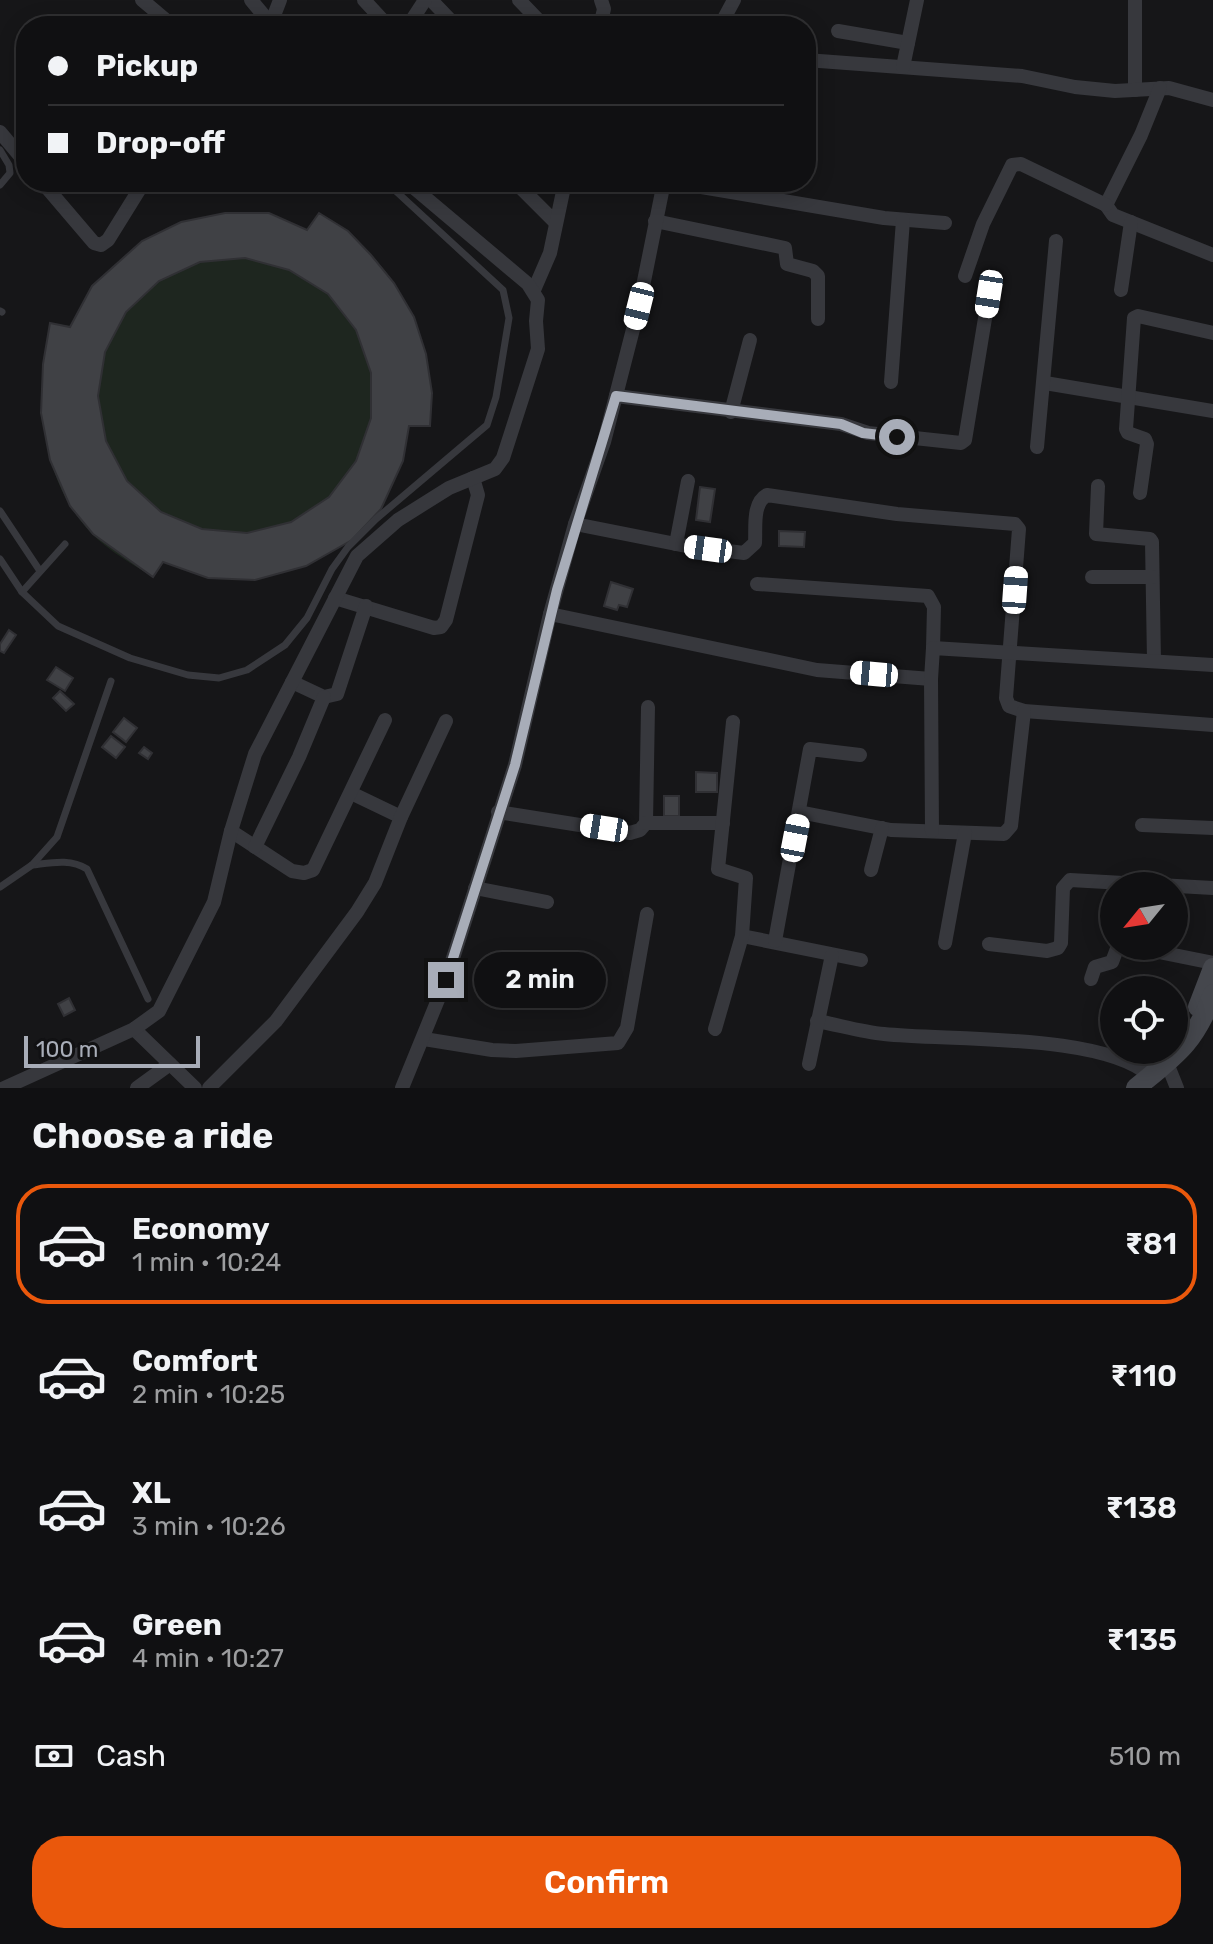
<!DOCTYPE html>
<meta charset="utf-8">
<style>
:root{--surface:#101012;--page:#1e1e20;--text:#f1f3f6;--muted:#9c9d9f;--line:#303032;--accent:#ea580c}
body{margin:0;font-family:Rubik,sans-serif;background:var(--page);color:var(--text);height:100vh;display:flex;flex-direction:column;font-size:30px;white-space:nowrap}
*{box-sizing:border-box;margin:0}
p{font-size:26px;color:var(--muted)}
.icon{flex:none;width:44px;height:44px;fill:none;stroke:currentColor;stroke-width:2;stroke-linecap:round;stroke-linejoin:round}
.map{position:relative;height:1088px;overflow:hidden}
.details{display:flex;flex-direction:column;background:var(--surface);flex:1}
.details>*{flex:none}
.banner{position:absolute;left:16px;top:16px;width:800px;height:176px;border-radius:32px;box-shadow:0 4px 20px #0003,0 0 0 2px var(--line);display:grid;align-content:center;height:176px;padding:0 32px;background:var(--surface)}
.needle{width:52px;rotate:240deg}
.tools{position:absolute;left:1100px;top:872px;display:grid;gap:16px}
.tools a{display:grid;place-items:center;width:88px;height:88px;border-radius:50%;background:var(--surface);box-shadow:0 4px 20px #0003,0 0 0 2px var(--line);font-size:40px}
.scale{position:absolute;left:24px;bottom:20px;width:176px;box-sizing:border-box;padding-left:8px;border:4px solid #a8adb8;border-top:0;font-size:22px;line-height:28px;white-space:nowrap;color:#a8adb8;-webkit-text-stroke:6px #111113;paint-order:stroke}
.end{position:absolute;width:36px;height:36px;margin:-18px;border:10px solid #a8adb8;background:#111;box-shadow:0 0 0 4px #111}
.from{border-radius:50%}
.bubble{position:absolute;height:56px;border-radius:28px;background:var(--surface);box-shadow:0 4px 20px #0003,0 0 0 2px var(--line);font-size:26px;font-weight:600;line-height:56px;text-align:center}
.car{position:absolute;width:24px;height:48px;margin:-24px -12px;border-radius:10px;box-shadow:0 0 6px 2px #0007;background:linear-gradient(#fff 24%,#345 0 40%,#fff 0 76%,#345 0 86%,#fff 0)}
.banner b{display:flex;align-items:center;gap:28px;height:76px;font-size:30px}
.banner b+b{border-top:2px solid var(--line)}
.banner i{width:20px;height:20px;background:var(--text)}
ul{padding:0;list-style:none}
li{display:flex;align-items:center;gap:24px;height:120px;margin:0 16px 12px;padding:0 16px;border:4px solid transparent;border-radius:32px}
li div{flex:1}
li b{display:block;font-size:30px}
li em{font-style:normal;font-weight:600}
li.current{border-color:var(--accent)}
li>.icon{width:72px;height:72px;stroke-width:1.5}
h2{padding:0 32px;font-size:36px;line-height:96px}
.pay{display:flex;align-items:center;gap:20px;height:88px;padding:0 32px;font-size:30px}
.pay p{margin-inline-start:auto}
.primary-button{display:flex;gap:16px;margin-top:auto;padding:16px 32px}
.primary-button a{flex:1;height:92px;border-radius:32px;background:var(--accent);color:#fff;font-size:32px;font-weight:600;line-height:92px;text-align:center}
.map>svg:first-child{display:block}
.green{fill:#1e261f}
.building{fill:#404145;stroke:#303034;stroke-width:2;fill-rule:evenodd}
.lines{fill:none;stroke-linecap:round;stroke-linejoin:round}
.lane{stroke:#37383d;stroke-width:7}
.street{stroke:#37383d;stroke-width:14}
.secondary{stroke:#45474d;stroke-width:20}
.route{stroke:#a8adb8;stroke-width:10}
</style>
<div class="map">
<svg width="1213" height="1088" viewBox="0 0 1213 1088">
<rect width="100%" height="100%" fill="#161618"/>
<path class="green" d="M225,213h44l37,17 13,-17c78,47 117,123 111,213h-21l-6,35 -96,105 -52,14 -47,-2 -45,-16 -10,15c-21,-13 -44,-26 -61,-43 -55,-57 -55,-138 -42,-211l20,3 22,-40 50,-45 39,-19z"/>
<g class="building">
<path d="M225,213h44l38,17 12,-17 29,18 23,24 23,28 20,34 12,37 6,39 -2,33h-21l-6,35 -22,48 -29,31 -46,26 -51,14 -47,-2 -45,-16 -10,15 -60,-43 -23,-28 -20,-46 -9,-47 2,-49 7,-41 20,4 22,-41 50,-45 39,-19zM245,258l44,12 39,24 28,36 15,43v45l-15,43 -27,36 -38,25 -44,11 -45,-4 -41,-17 -34,-31 -21,-40 -8,-45 7,-44 21,-40 33,-31 41,-19z"/>
<path d="M700,487l15,2 -5,33 -14,-2z"/>
<path d="M779,531l26,1 -1,15 -25,-1z"/>
<path d="M611,582l22,7 -6,18 -8,-2 -2,5 -13,-4z"/>
<path d="M9,630l7,5 -12,18 -4,-2v-7z"/>
<path d="M56,667l17,11 -8,13 -18,-11z"/>
<path d="M60,691l14,13 -8,7 -13,-13z"/>
<path d="M124,718l13,10 -11,14 -13,-10z"/>
<path d="M111,736l14,11 -9,11 -14,-11z"/>
<path d="M144,747l8,6 -4,6 -9,-6z"/>
<path d="M696,772l21,1v19h-21z"/>
<rect x="664" y="796" width="15" height="20"/>
<path d="M69,998l6,12 -11,6 -6,-12z"/>
</g>
<g class="lines">
<g class="lane">
<path d="M0,150l9,15 1,8 -10,12"/>
<path d="M0,311l2,1"/>
<path d="M0,511l40,60"/>
<path d="M0,559l22,33 36,34 72,32 58,17 31,3 28,-8 38,-25 22,-27 25,-49 16,-22 28,-28 111,-94 9,-28 13,-79 -6,-28 -117,-108"/>
<path d="M22,592l43,-48"/>
<path d="M32,865c18,-2 38,-7 55,4l61,130"/>
<path d="M0,887l32,-22 25,-28 54,-156"/>
</g>
<g class="street">
<path d="M142,0l31,26"/>
<path d="M251,0l20,24"/>
<path d="M364,0l24,26"/>
<path d="M431,0l25,26"/>
<path d="M519,0l25,26"/>
<path d="M1135,0v90"/>
<path d="M270,26l10,-26"/>
<path d="M408,26l17,-26"/>
<path d="M600,26l4,-17 -3,-9"/>
<path d="M720,26l14,-26"/>
<path d="M838,31l70,12"/>
<path d="M806,60l216,16 53,11 40,4 54,-3 44,12"/>
<path d="M903,67l14,-67"/>
<path d="M1160,88l-19,47 -35,70 7,10 100,40"/>
<path d="M0,132l26,31"/>
<path d="M42,182l52,61 7,2 7,-5 36,-58"/>
<path d="M515,182l41,41"/>
<path d="M672,182l212,36 61,5"/>
<path d="M655,221l130,27 2,16 26,7 5,5v43"/>
<path d="M965,276l18,-52 29,-59 9,-1 85,41"/>
<path d="M534,290l16,-37 15,-71"/>
<path d="M1121,290l10,-68"/>
<path d="M891,382l12,-162"/>
<path d="M1045,383l168,28"/>
<path d="M616,396l225,28 27,9 93,10 4,-3 24,-146"/>
<path d="M731,412l19,-72"/>
<path d="M1037,447l19,-206"/>
<path d="M1098,486l-2,48 54,5 2,3 2,119"/>
<path d="M1140,493l7,-49 -2,-5 -17,-6 -2,-4 8,-111 4,-2 75,17"/>
<path d="M575,524l106,21 63,8 11,-10c1,-15 -3,-40 12,-48l130,19 118,10 4,5 -13,169 3,8 15,5 189,14"/>
<path d="M676,544l12,-63"/>
<path d="M1092,577h60"/>
<path d="M757,584l171,12 6,11 -1,41"/>
<path d="M335,598l99,30 7,-1 5,-7 32,-125 -5,-17"/>
<path d="M550,614l267,56 114,9"/>
<path d="M292,682l32,15 13,-3 29,-88"/>
<path d="M351,793l50,24"/>
<path d="M498,812l132,21 10,-3 6,-7 2,-116"/>
<path d="M799,812l92,18 113,4 7,-8 13,-115"/>
<path d="M646,823h77"/>
<path d="M1142,825l71,3"/>
<path d="M231,831l61,40 12,2 9,-3 72,-150"/>
<path d="M932,831l-1,-152 2,-31 280,17"/>
<path d="M255,847l44,-90 25,-60"/>
<path d="M871,870l11,-42"/>
<path d="M475,888l72,14"/>
<path d="M742,936l119,24"/>
<path d="M775,941l35,-192 50,6"/>
<path d="M945,943l20,-110"/>
<path d="M989,944l58,7 11,-3 3,-5 2,-55 7,-8 143,8"/>
<path d="M1129,946l84,17"/>
<path d="M1091,979l4,-12 17,-5 6,-16"/>
<path d="M817,1021c22,4 45,11 67,13 65,7 219,-1 266,42"/>
<path d="M134,1029l61,59"/>
<path d="M715,1029l27,-93 4,-58 -28,-9 15,-147"/>
<path d="M424,1039l68,11 24,1 102,-8 9,-15 20,-114"/>
<path d="M1167,1063l10,25"/>
<path d="M809,1064l23,-109"/>
<path d="M4,1088l130,-59 25,-18 55,-109 17,-71 24,-77 102,-198 41,-36 51,-32 46,-19 8,-11 35,-109 -2,-28 2,-21 -10,-16 -121,-102"/>
<path d="M137,1088l33,-24"/>
<path d="M209,1088l67,-67 81,-109 18,-29 26,-66 45,-96"/>
<path d="M402,1088l44,-108 69,-215 35,-151 25,-90 29,-82 35,-136 25,-124"/>
</g>
<g class="secondary">
<path d="M1198,1007l15,-39"/>
<path d="M1136,1088c40,-33 58,-44 77,-94"/>
</g>
</g>
<g class="lines">
<path class="route" d="M446,980l69,-215 42,-175 59,-194 225,28 22,9 34,4"/>
</g>
</svg>
<div class="tools">
<a><svg class="needle" viewBox="-14 -14 28 28"><path d="M0-13l5 13h-10z" fill="#e53935"/><path d="M0 13l5-13h-10z" fill="#9c9d9f"/></svg></a>
<a><svg class="icon" aria-label="locate" viewBox="0 0 24 24"><circle cx="12" cy="12" r="6"/><path d="M12 2v4M12 18v4M2 12h4M18 12h4"/></svg></a>
</div>
<div class="scale">100 m</div>
<i class="end from" style="left:897px;top:437px"></i>
<i class="end" style="left:446px;top:980px"></i>
<div class="bubble" style="left:474px;top:952px;width:132px">2 min</div>
<i class="car" style="left:989px;top:294px;rotate:189deg"></i>
<i class="car" style="left:639px;top:306px;rotate:194deg"></i>
<i class="car" style="left:708px;top:549px;rotate:278deg"></i>
<i class="car" style="left:1015px;top:590px;rotate:4deg"></i>
<i class="car" style="left:874px;top:674px;rotate:275deg"></i>
<i class="car" style="left:604px;top:828px;rotate:279deg"></i>
<i class="car" style="left:795px;top:838px;rotate:11deg"></i>
<div class="banner">
<b><i class="from"></i>Pickup</b>
<b><i></i>Drop-off</b>
</div>
</div>
<section class="details">
<h2>Choose a ride</h2>
<ul>
<li class="current"><svg class="icon" aria-label="car" viewBox="0 0 24 24"><path d="M5 17H2v-5l4-1 3-4h7l3 4 3 1v5h-3M9 17h6M6 11h13"/><circle cx="7" cy="17" r="2"/><circle cx="17" cy="17" r="2"/></svg><div><b>Economy</b><p>1 min · 10:24</p></div><em>₹81</em></li>
<li><svg class="icon" aria-label="car" viewBox="0 0 24 24"><path d="M5 17H2v-5l4-1 3-4h7l3 4 3 1v5h-3M9 17h6M6 11h13"/><circle cx="7" cy="17" r="2"/><circle cx="17" cy="17" r="2"/></svg><div><b>Comfort</b><p>2 min · 10:25</p></div><em>₹110</em></li>
<li><svg class="icon" aria-label="car" viewBox="0 0 24 24"><path d="M5 17H2v-5l4-1 3-4h7l3 4 3 1v5h-3M9 17h6M6 11h13"/><circle cx="7" cy="17" r="2"/><circle cx="17" cy="17" r="2"/></svg><div><b>XL</b><p>3 min · 10:26</p></div><em>₹138</em></li>
<li><svg class="icon" aria-label="car" viewBox="0 0 24 24"><path d="M5 17H2v-5l4-1 3-4h7l3 4 3 1v5h-3M9 17h6M6 11h13"/><circle cx="7" cy="17" r="2"/><circle cx="17" cy="17" r="2"/></svg><div><b>Green</b><p>4 min · 10:27</p></div><em>₹135</em></li>
</ul>
<div class="pay"><svg class="icon" aria-label="cash" viewBox="0 0 24 24"><path d="M3 7h18v10H3z"/><circle cx="12" cy="12" r="2"/></svg>Cash<p>510 m</p></div>
<div class="primary-button"><a>Confirm</a></div>
</section>
